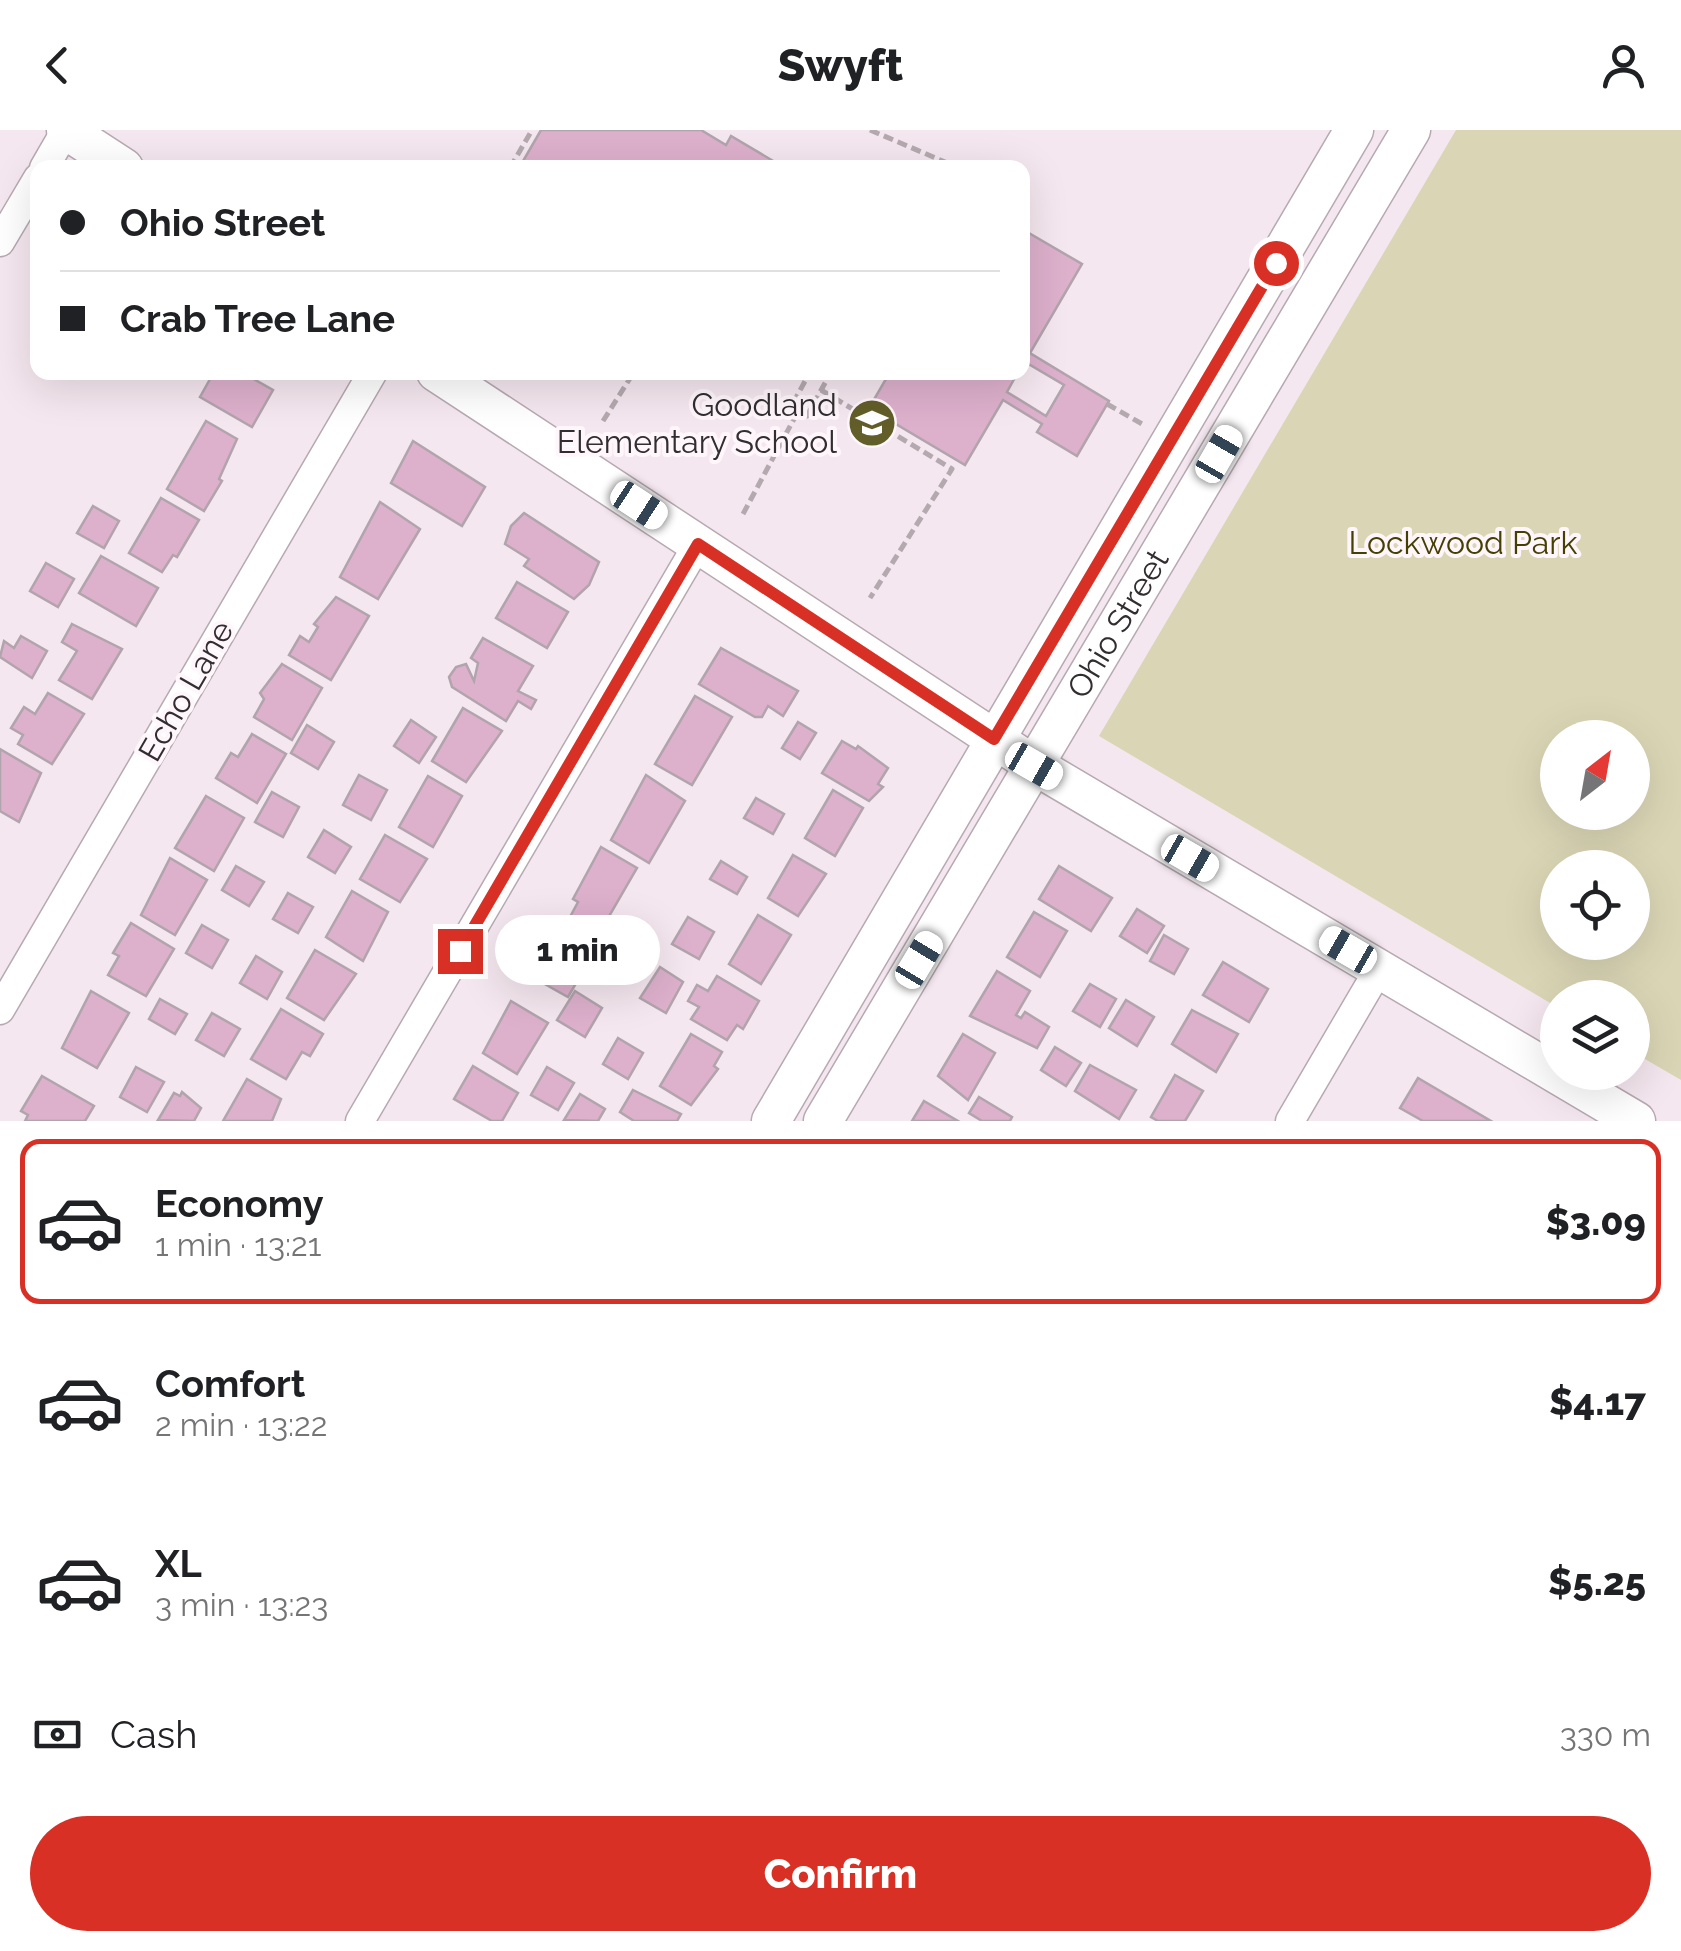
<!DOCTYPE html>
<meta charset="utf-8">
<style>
:root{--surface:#fff;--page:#f6f6f6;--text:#202124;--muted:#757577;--line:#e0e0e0;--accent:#d93025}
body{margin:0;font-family:Raleway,sans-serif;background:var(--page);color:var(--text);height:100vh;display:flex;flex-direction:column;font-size:38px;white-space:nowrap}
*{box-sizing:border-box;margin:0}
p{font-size:32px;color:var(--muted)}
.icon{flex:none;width:55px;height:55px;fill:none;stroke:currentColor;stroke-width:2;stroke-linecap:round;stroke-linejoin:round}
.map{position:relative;height:991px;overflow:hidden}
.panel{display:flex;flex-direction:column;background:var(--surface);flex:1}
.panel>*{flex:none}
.top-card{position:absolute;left:30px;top:30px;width:1000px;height:220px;border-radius:20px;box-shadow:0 10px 40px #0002;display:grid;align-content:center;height:220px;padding:0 30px;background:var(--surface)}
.needle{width:65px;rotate:31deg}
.controls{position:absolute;left:1540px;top:590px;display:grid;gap:20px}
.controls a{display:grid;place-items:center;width:110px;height:110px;border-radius:50%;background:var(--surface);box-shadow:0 10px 40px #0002;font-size:50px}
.end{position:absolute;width:45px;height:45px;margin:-22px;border:12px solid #d93025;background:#fff;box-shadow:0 0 0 5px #fff}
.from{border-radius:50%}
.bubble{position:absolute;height:70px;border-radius:35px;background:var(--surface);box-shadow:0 10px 40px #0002;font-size:32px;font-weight:800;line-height:70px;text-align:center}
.car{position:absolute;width:30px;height:60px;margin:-30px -15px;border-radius:12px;box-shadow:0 0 8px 2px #0007;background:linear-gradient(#fff 24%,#345 0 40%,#fff 0 76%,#345 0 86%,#fff 0)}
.top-card b{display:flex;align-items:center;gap:35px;height:95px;font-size:38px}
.top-card b+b{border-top:2px solid var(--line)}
.top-card i{width:25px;height:25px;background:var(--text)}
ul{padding:18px 0 0;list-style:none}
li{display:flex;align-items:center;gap:30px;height:165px;margin:0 20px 15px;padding:0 10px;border:5px solid transparent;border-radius:20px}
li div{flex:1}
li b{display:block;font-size:38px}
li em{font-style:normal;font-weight:800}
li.active{border-color:var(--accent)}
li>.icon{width:90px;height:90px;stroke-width:1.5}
.pay{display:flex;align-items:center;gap:25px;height:110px;padding:0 30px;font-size:38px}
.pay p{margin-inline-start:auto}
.cta{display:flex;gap:20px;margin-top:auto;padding:20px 30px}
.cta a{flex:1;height:115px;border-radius:60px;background:var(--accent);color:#fff;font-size:40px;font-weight:800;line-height:115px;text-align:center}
header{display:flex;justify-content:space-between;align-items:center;height:130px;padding:0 30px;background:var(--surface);font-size:45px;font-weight:800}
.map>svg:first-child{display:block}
.green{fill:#dad6b5;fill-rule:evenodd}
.building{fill:#ddb0cc;stroke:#b1a4ac;stroke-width:2.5}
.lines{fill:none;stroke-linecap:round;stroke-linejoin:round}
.street-casing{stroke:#b7a9b1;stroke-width:31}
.secondary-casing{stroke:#b7a9b1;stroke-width:41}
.path{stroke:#b4a9af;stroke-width:5;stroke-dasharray:10 5;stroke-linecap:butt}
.street{stroke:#fff;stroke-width:28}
.secondary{stroke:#fff;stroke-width:38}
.route{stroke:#d93025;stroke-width:12}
.labels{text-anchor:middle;stroke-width:8;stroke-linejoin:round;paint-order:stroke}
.poi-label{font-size:32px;fill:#322d30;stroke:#fef6fb;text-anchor:end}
.park-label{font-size:32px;fill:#463f02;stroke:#fef6fb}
.street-label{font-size:32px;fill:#322d30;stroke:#fef6fb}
</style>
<header><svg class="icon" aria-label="back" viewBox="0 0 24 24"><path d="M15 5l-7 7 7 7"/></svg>Swyft<svg class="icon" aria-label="person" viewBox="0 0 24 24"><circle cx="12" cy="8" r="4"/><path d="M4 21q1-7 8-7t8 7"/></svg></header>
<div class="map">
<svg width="1681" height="991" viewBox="0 0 1681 991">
<rect width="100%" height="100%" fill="#f5e7ef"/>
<path class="green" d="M1456,0h225v950l-48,-28 -1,-54h-74l-1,9 -458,-271zM1558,608h74v74h-74zM1558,738h74v74h-74z"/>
<g class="building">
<path d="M541,0h160l25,15 5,-9 49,29 -261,3z"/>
<path d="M1022,99l60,35 -52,89 79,48 -32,55 -40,-24 5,-8 -39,-24 -38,65 -96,-57 21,-36h128l-11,20 39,24 18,-31 -39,-23 -3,4z"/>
<path d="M214,242h39l-3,5 23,13 -21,37 -52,-30z"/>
<path d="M206,291l31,18 -18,40 3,2 -18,30 -37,-22z"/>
<path d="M413,311l72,46 -23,39 -71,-43z"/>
<path d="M161,368l38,22 -22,37 -4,-2 -11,17 -33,-19z"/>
<path d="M380,372l40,27 -42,70 -38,-22z"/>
<path d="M93,376l26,15 -15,27 -27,-15z"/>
<path d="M524,383l75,49 -10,23 -15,14 -50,-33 5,-7 -24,-15 6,-18z"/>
<path d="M101,426l57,32 -22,38 -57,-33z"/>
<path d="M46,433l28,16 -16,28 -28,-16z"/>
<path d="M517,452l51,30 -21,36 -51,-30z"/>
<path d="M336,467l33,19 -38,64 -42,-25 11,-19 9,6 9,-15 -4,-3z"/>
<path d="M72,494l50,25 -30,50 -33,-19 18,-29 -15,-9z"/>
<path d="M21,506l26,15 -15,27 -32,-21 4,-16 10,7z"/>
<path d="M483,508l50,28 -15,25 18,9 -5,9 -13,-8 -12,20 -54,-34 -3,-10 7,-10 10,-3 8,17 4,-18 -7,-5z"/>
<path d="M721,518l77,43 -15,25 -15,-10 -6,11h-7l-56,-33z"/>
<path d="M282,534l40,24 -30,52 -38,-23 10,-18 -4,-6z"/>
<path d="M48,563l36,21 -32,50 -34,-20 5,-9 -12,-7 13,-21 11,7z"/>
<path d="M695,566l37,21 -40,68 -37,-21z"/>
<path d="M463,578l39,23 -36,51 -34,-21z"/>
<path d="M411,590l25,17 -17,26 -25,-17z"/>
<path d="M798,592l18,11 -16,26 -18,-11z"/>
<path d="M307,595l27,17 -16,27 -27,-16z"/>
<path d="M252,604l34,20 -29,49 -41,-25 15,-25 7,4z"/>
<path d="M842,611l14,8 2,-3 30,22 -10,16 5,3 -14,14 -47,-28z"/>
<path d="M0,619l41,24 -22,49 -19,-11z"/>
<path d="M359,645l28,15 -16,30 -28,-15z"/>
<path d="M646,645l39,26 -36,62 -38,-23z"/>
<path d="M428,646l34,20 -29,51 -34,-20z"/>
<path d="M833,660l30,18 -28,48 -30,-18z"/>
<path d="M272,662l27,15 -16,30 -28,-15z"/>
<path d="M206,666l38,22 -30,53 -39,-23z"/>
<path d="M756,668l28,16 -11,20 -29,-16z"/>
<path d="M324,700l27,17 -16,26 -27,-16z"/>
<path d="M385,705l42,24 -27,43 -40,-23z"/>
<path d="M601,717l36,21 -29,50 13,7 -8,14 -43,-22 8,-15 -5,-3z"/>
<path d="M793,725l33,19 -28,42 -30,-18z"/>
<path d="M170,728l37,22 -32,55 -34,-20z"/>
<path d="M721,731l26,16 -10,17 -27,-15z"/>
<path d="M236,736l28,16 -15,24 -27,-16z"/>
<path d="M1059,736l53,32 -21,33 -52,-32z"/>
<path d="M352,761l36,21 -25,49 -37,-24z"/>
<path d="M288,763l25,14 -15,26 -25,-14z"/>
<path d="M1137,779l27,17 -17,27 -27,-17z"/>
<path d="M1034,782l33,19 -27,46 -33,-20z"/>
<path d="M758,785l33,20 -30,49 -32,-20z"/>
<path d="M688,787l26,15 -15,27 -27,-15z"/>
<path d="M131,793l43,26 -28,47 -38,-21 11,-19 -6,-3z"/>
<path d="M202,795l26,15 -16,28 -26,-15z"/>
<path d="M563,800l33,19 -28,48 -41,-23 15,-25 7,4z"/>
<path d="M1164,805l24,14 -14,25 -24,-13z"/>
<path d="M315,820l41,24 -32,46 -37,-22z"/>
<path d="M256,826l26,16 -15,27 -27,-16z"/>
<path d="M1223,832l45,27 -19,33 -46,-27z"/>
<path d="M660,837l23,15 -17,31 -26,-15z"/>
<path d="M997,841l33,20 -14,24 5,3 4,-6 24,15 -12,21 -67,-32z"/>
<path d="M717,846l42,25 -16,28 -6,-4 -10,15 -36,-21 8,-12 -11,-6 9,-16 11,6z"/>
<path d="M1090,854l26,15 -16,28 -27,-16z"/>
<path d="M91,861l38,22 -32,55 -35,-20z"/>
<path d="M575,861l27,17 -17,29 -28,-17z"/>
<path d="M160,869l27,15 -12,20 -26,-15z"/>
<path d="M1126,870l28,17 -17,29 -28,-18z"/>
<path d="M511,871l37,22 -31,51 -34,-21z"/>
<path d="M281,879l42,25 -13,22 -8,-4 -16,27 -35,-20z"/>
<path d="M1192,880l46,24 -22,38 -44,-28z"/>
<path d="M212,883l28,16 -16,27 -28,-16z"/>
<path d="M691,904l31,18 -8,14 4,3 -27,36 -31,-19z"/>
<path d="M963,904l32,19 -27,47 -30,-24z"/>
<path d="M618,908l25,15 -15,26 -25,-15z"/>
<path d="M1055,917l26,16 -15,23 -25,-16z"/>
<path d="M1090,935l46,25 -17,29 -44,-28z"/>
<path d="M473,936l45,27 -16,28h-10l-38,-22z"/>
<path d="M136,937l28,15 -17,30 -27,-15z"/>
<path d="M547,937l27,16 -16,27 -27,-15z"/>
<path d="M1175,945l28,16 -18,30h-27l-7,-4z"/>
<path d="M42,946l52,30 -9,15h-60l3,-6 -7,-4z"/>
<path d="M1418,948l73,43h-68l-23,-13z"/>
<path d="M247,949l34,20 -9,22h-49z"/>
<path d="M633,960l48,24 -4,7h-43l-14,-9z"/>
<path d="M182,962l19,16 -7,13 -36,-1 16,-27 6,3z"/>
<path d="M580,964l25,15 -7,12 -34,-1z"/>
<path d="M979,967l33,20 -2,4h-28l-13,-8z"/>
<path d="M924,971l34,20h-46z"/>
</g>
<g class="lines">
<g class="street-casing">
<g id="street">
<path d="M44,38l22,-38"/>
<path d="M0,112l38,-64"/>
<path d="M0,880l373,-638"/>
<path d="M360,991l338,-577"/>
<path d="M1290,991l89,-152"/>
</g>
</g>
<g class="secondary-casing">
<g id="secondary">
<path d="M66,0l58,38"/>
<path d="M436,242l598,393 602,356"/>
<path d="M771,991l583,-991"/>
<path id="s1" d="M823,991l588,-991"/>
</g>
</g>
<g class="path">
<path d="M870,0l89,38"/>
<path d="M510,38l22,-38"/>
<path d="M821,260l131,79 -82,129"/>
<path d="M1107,274l37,21"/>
<path d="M795,287l-4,-10 19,-35"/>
<path d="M603,291l31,-49"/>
<path d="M743,384l52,-97 12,-1 24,-44"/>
</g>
<use href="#street" class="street"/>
<use href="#secondary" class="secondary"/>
</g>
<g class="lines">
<path class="route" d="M460,821l238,-407 296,195 282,-476"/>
</g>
<defs>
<g id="school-disc" transform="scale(2.5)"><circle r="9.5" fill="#635d29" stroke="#fef6fb"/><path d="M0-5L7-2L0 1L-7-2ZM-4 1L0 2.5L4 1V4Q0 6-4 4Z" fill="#fff"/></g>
</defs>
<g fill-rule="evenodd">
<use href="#school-disc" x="872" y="293"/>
</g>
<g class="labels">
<g class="poi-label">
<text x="837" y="286">Goodland<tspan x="837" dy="37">Elementary School</tspan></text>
</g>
<g class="park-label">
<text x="1463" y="424">Lockwood Park</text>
</g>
<g class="street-label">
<text dy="11" stroke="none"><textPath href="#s1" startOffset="578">Ohio Street</textPath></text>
<text transform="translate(186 561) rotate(-60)" y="11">Echo Lane</text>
</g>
</g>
</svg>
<div class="controls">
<a><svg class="needle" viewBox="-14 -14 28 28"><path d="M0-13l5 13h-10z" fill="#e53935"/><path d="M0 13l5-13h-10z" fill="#757577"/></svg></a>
<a><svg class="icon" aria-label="locate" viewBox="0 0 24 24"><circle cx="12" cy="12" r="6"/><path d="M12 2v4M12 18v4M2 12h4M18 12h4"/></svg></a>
<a><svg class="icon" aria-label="layers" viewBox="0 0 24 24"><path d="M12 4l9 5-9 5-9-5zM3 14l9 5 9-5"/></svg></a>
</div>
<i class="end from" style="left:1276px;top:133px"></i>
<i class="end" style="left:460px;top:821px"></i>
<div class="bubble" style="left:495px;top:785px;width:165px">1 min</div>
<i class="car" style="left:1219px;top:324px;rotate:30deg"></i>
<i class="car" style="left:639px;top:375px;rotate:123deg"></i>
<i class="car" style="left:1034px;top:636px;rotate:120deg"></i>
<i class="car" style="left:1190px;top:728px;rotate:120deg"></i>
<i class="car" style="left:1348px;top:820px;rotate:300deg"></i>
<i class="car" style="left:919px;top:830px;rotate:31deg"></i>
<div class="top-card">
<b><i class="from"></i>Ohio Street</b>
<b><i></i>Crab Tree Lane</b>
</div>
</div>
<section class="panel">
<ul>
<li class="active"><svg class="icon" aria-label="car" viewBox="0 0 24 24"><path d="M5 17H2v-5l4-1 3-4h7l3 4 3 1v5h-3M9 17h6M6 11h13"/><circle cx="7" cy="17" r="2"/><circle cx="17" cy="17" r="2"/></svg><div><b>Economy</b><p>1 min · 13:21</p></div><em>$3.09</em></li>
<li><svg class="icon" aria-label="car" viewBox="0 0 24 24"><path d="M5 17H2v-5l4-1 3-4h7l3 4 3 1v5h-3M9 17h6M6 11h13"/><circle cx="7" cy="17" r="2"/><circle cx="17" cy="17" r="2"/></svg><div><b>Comfort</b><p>2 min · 13:22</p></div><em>$4.17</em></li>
<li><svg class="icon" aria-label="car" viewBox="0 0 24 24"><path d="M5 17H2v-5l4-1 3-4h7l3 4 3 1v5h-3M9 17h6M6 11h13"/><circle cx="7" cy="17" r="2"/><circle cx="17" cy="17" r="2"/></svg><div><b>XL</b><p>3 min · 13:23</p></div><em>$5.25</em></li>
</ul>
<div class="pay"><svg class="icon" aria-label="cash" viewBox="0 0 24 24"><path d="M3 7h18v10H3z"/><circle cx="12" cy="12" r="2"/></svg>Cash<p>330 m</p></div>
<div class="cta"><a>Confirm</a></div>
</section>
